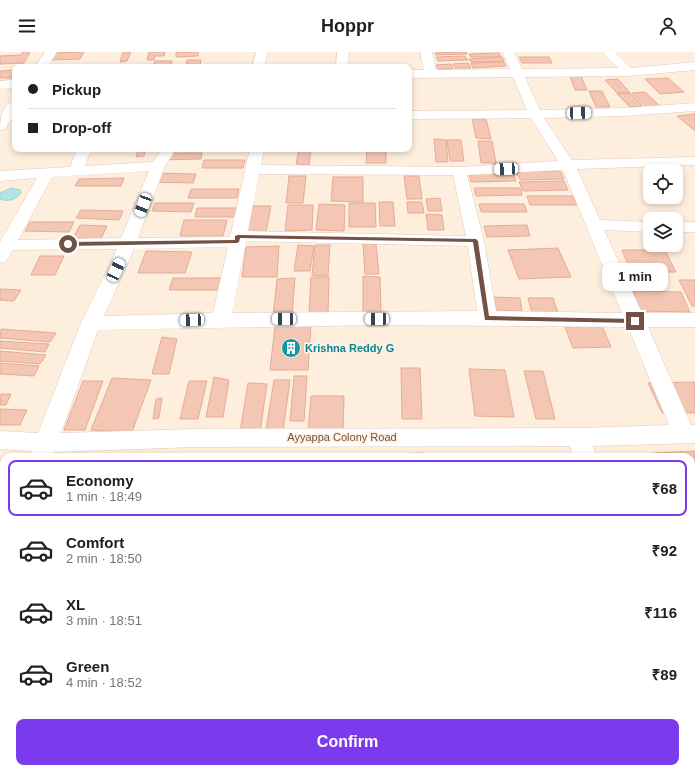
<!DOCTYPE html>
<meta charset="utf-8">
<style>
:root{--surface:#fff;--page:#f2f2f2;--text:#202124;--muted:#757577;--line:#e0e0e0;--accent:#7c3aed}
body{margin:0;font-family:Arial,sans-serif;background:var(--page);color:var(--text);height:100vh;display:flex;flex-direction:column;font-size:15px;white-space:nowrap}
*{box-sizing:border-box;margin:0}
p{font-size:13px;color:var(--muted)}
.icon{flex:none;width:22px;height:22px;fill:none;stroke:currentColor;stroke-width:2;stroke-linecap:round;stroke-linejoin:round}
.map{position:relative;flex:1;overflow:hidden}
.details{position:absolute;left:0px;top:401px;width:695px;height:320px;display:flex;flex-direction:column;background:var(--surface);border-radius:12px 12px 0 0;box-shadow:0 2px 6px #0003}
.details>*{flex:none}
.banner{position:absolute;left:12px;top:12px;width:400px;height:88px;border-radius:8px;box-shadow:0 2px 6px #0003;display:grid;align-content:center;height:88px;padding:0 16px;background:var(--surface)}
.controls{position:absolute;left:643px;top:112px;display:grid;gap:8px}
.controls a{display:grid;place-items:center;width:40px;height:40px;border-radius:8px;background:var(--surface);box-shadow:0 2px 6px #0003;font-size:20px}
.end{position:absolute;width:18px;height:18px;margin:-9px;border:5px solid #735145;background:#fff;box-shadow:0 0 0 2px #fff}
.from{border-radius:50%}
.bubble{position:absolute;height:28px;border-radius:8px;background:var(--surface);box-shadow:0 2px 6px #0003;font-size:13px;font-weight:700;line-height:28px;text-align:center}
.car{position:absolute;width:12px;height:24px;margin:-12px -6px;border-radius:5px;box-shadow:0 0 3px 1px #0007;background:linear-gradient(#fff 24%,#345 0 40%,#fff 0 76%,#345 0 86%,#fff 0)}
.banner b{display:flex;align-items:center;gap:14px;height:38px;font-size:15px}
.banner b+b{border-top:1px solid var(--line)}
.banner i{width:10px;height:10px;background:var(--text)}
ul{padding:7px 0 0;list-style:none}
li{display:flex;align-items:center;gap:12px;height:56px;margin:0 8px 6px;padding:0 8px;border:2px solid transparent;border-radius:8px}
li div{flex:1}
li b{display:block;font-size:15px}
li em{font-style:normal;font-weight:700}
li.selected{border-color:var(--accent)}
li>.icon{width:36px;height:36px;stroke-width:1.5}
.action{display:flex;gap:8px;margin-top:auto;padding:8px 16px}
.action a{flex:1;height:46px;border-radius:8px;background:var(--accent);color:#fff;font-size:16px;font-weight:700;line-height:46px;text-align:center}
header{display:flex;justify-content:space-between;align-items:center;height:52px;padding:0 16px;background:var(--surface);font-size:18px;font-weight:700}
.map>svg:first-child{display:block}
.water{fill:#b2e4e7;stroke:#98d5d9}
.building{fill:#f3c7b4;stroke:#e7ab94}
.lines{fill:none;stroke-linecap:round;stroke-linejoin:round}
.minor-casing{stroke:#e3cabd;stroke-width:1}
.minor{fill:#fff;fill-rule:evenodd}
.route{fill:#735145}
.labels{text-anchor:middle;stroke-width:3.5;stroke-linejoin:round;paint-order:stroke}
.culture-label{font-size:11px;font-weight:bold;fill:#0d838f;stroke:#fff2e4;text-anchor:start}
.street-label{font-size:11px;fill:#735145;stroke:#fff2e4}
</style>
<header><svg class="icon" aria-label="menu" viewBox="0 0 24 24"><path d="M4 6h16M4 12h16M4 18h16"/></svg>Hoppr<svg class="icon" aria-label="person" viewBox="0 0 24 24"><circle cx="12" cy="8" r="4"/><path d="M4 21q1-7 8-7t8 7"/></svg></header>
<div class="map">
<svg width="695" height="721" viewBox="0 0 695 721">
<rect width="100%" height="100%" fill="#fdeedd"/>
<path class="water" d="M11,136l9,2 1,3c-5,7 -13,9 -21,6v-6z"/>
<g class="building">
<path d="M23,0h7l-6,11 -24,1v-8l21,-1z"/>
<path d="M84,0l-4,7 -31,1 4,-7z"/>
<path d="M123,0h8l-4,9 -7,1z"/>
<path d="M149,0h16l-1,4h-9l-1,4h-7z"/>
<path d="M176,0h22v4l-22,1z"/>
<path d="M466,0l1,2 -31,1 -1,-2z"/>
<path d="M499,1l2,4h-30l-2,-3z"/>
<path d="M465,4l3,4 -30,1 -2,-4z"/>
<path d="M502,5l2,4 -33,1 -2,-3z"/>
<path d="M519,5h30l3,6h-30z"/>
<path d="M187,8h14l-1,7h-14z"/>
<path d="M155,9h17l-1,6h-18z"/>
<path d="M504,10l2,4 -33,2 -2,-5z"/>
<path d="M468,11l3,5h-16l-2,-4z"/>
<path d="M451,12l2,5h-15l-2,-4z"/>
<path d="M15,18l-2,8h-13v-7z"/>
<path d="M570,24h11l6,14h-12z"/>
<path d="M668,26l16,14 -24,2 -15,-15z"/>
<path d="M618,27l12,14h-13l-12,-13z"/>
<path d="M589,39h13l8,16h-14z"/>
<path d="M645,40l16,15 -13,1 -16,-15z"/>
<path d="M630,41l13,13 -13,1 -13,-13z"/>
<path d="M695,62v17l-18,-15z"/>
<path d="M472,67h14l5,20 -15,-1z"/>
<path d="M434,87l12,1 2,22h-12z"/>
<path d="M447,88h14l3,21h-14z"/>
<path d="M478,89h14l4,22h-15z"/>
<path d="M138,97h8l-2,7 -8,1z"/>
<path d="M299,97h12l-2,16 -13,-1z"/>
<path d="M367,97h19v14h-20z"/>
<path d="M162,101h40l-1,6 -41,1z"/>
<path d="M204,108h41l-2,8h-41z"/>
<path d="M516,119h44l4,8 -44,1z"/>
<path d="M154,121l42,1 -3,9 -43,-1z"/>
<path d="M469,121h44l3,8 -45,1z"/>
<path d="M289,124h17l-3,27h-17z"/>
<path d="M404,124h15l3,23h-15z"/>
<path d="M333,125h30v25l-32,-1z"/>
<path d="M124,126l-3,8h-46l4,-7z"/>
<path d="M564,129l4,9 -45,1 -4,-9z"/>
<path d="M474,136h46l2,7 -46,1z"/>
<path d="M191,137h48l-2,9h-49z"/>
<path d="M527,144h46l4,9h-47z"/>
<path d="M440,146l2,13h-14l-2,-12z"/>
<path d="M379,150h14l2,24h-15z"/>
<path d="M407,150h15l2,11h-16z"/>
<path d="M155,151h39l-3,9 -39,-1z"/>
<path d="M349,151h26l1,24h-27z"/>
<path d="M319,152l26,1 -1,26 -28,-1z"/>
<path d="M479,152h45l3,8h-46z"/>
<path d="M288,153h25l-1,25 -27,1z"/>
<path d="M253,154h18l-5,26h-19z"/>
<path d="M197,156h42l-2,9h-42z"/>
<path d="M81,158l42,1 -4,9 -43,-2z"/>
<path d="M426,162l16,1 2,15h-16z"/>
<path d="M184,168h43l-4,16h-43z"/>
<path d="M30,170h44l-5,10 -44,-1z"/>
<path d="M80,173l27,1 -6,13 -28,-1z"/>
<path d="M527,173l3,11 -43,1 -3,-11z"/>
<path d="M363,192h13l3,30h-14z"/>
<path d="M298,193l16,1 -4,25h-16z"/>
<path d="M315,193h15l-2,31 -16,-1z"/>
<path d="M279,194l-2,31h-35l4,-30z"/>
<path d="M558,196l13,29 -52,2 -11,-29z"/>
<path d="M622,198h43l11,22h-45z"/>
<path d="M146,199l46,1 -7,21h-47z"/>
<path d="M40,204h24l-9,19h-24z"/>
<path d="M363,224l17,1 1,36 -18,-1z"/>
<path d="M311,225h18l-1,37h-19z"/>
<path d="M173,226h50l-2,12h-52z"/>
<path d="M295,226l-3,38h-19l4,-37z"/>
<path d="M679,228h16v26h-3z"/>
<path d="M0,237l21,1 -7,11 -14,-1z"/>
<path d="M633,239l48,1 9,20 -50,-1z"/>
<path d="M492,245l28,1 2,13 -28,-1z"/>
<path d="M528,246h25l5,15h-26z"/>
<path d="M275,274h36l-3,44h-38z"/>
<path d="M602,274l9,21 -38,1 -8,-21z"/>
<path d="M1,277l55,4 -6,9 -50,-4z"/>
<path d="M162,285l15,2 -8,35h-17z"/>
<path d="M0,289l49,3 -4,8 -45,-4z"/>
<path d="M0,299l46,4 -6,9 -40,-3z"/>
<path d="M0,311l39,3 -5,10 -34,-2z"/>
<path d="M401,316h19l2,51h-20z"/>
<path d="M469,317l36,1 9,47 -39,-1z"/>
<path d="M524,319h19l12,48h-19z"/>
<path d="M294,324h13l-3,45h-14z"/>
<path d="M214,325l15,3 -6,37h-17z"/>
<path d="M112,326l39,2 -19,52 -41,-2z"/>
<path d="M274,328h16l-7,51 -17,-1z"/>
<path d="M83,329h20l-18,49h-21z"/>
<path d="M189,329h18l-9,38h-18z"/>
<path d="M695,330v31h-33l-14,-30z"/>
<path d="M248,331l19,1 -7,48h-20z"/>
<path d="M1,342h10l-5,11h-6z"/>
<path d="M311,344h33l-1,36 -35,-1z"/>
<path d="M162,346l-3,20 -6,1 3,-20z"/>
<path d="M0,357l27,1 -7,15h-20z"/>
<path d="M695,399v37h-4v-31h-36l-2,-4z"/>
<path d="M423,401v4h-53v-2z"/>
<path d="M4,534v31h-4v-19z"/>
</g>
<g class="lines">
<g class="minor-casing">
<g id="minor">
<path d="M45,0h12l-10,15h-12z"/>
<path d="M256,0h12l-4,15h-12z"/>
<path d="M337,0h12l-1,15h-12z"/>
<path d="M420,0h12l4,18 74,-1 -8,-17h12l8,17 96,-1 -16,-16h13l16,16 64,-6v8l-67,6 -103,1 15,33 84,-2 71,-5v8l-71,5 -80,2 28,42 123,-3v8l-118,4 23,51 50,2v10l-46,-2 38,83h53v14h-47l43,98h4v18l-102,3 4,11h-24l-3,-11 -375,1 -141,5 -2,5h-22l1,-6 -31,-2v-18l38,2 43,-110 36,-74 -104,1 -7,11 -6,2v-21l37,-64 -37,3v-10l70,-4 7,-18h14l-6,17 68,-4 9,-13h14l-11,17 -27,72 92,-1 20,-88h14l-3,16 198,2 99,-6 -27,-43 -122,1v-8l118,-1 -14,-33 -104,1v-8h15zM563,118l59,143 -126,-2 -12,-70 -17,-66zM149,119l-28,67 -103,2 34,-63zM259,122l194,1 13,61 -218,-5zM246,189l222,5 9,65 -245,2zM228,195l-15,66 -109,3 30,-67zM387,273l241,2 41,98 -90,3 -384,1 -134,4 37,-103z"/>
<path d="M15,28v8l-15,1v-8z"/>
<path d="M15,49v13l-10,15 -5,1c0,-11 2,-26 15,-29z"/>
<rect x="676" y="170" width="19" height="10"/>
<path d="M4,479v33l-4,1v-33z"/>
<rect x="0" y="609" width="4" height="30"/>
<path d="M691,705l4,7v9h-29l-1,-4h26z"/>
</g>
</g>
<use href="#minor" class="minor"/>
</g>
<path class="route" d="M238,183l238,4 2,2 11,75 146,3 3,2 -3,2 -150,-3 -12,-78 -233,-4 -1,4 -2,1 -169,3 -3,-2 3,-2 167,-2v-4z"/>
<defs>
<g id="building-disc" transform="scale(1)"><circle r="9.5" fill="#0f9aa8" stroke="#fff2e4"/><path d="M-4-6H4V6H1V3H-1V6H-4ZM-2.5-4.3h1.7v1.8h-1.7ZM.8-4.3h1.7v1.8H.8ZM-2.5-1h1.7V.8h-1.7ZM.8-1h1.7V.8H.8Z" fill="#fff"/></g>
</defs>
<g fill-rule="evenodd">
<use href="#building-disc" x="291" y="296"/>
</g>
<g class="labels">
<g class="culture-label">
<text x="305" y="300">Krishna Reddy G</text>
</g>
<g class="street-label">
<text x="342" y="389">Ayyappa Colony Road</text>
</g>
</g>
</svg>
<div class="controls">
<a><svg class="icon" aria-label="locate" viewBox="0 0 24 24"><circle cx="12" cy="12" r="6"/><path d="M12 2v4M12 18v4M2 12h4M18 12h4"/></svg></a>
<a><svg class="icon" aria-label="layers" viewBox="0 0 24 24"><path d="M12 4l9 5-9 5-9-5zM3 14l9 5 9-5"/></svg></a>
</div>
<i class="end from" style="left:68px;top:192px"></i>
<i class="end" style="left:635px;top:269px"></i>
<div class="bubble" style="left:602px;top:211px;width:66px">1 min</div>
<i class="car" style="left:579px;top:61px;rotate:88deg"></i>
<i class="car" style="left:506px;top:117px;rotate:267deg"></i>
<i class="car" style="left:143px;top:153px;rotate:201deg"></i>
<i class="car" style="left:116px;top:218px;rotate:25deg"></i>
<i class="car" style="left:284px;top:267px;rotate:270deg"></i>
<i class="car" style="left:377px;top:267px;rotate:270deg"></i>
<i class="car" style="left:192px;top:268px;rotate:268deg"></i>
<div class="banner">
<b><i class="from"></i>Pickup</b>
<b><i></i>Drop-off</b>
</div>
<section class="details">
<ul>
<li class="selected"><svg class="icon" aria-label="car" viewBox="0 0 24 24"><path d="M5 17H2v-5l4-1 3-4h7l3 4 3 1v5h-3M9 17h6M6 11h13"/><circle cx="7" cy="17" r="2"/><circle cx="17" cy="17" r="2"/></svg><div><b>Economy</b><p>1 min · 18:49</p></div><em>₹68</em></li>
<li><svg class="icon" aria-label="car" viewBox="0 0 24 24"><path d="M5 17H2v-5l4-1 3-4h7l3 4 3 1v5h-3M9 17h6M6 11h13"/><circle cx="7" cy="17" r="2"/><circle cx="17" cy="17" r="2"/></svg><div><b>Comfort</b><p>2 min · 18:50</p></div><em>₹92</em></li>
<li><svg class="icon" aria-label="car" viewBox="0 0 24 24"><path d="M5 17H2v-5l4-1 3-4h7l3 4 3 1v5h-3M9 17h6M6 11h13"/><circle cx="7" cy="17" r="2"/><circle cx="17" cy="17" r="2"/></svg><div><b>XL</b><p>3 min · 18:51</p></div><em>₹116</em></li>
<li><svg class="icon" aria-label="car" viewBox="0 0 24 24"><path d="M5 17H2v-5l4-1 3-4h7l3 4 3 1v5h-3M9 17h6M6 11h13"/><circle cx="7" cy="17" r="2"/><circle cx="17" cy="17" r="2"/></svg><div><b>Green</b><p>4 min · 18:52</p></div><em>₹89</em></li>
</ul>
<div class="action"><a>Confirm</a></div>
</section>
</div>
